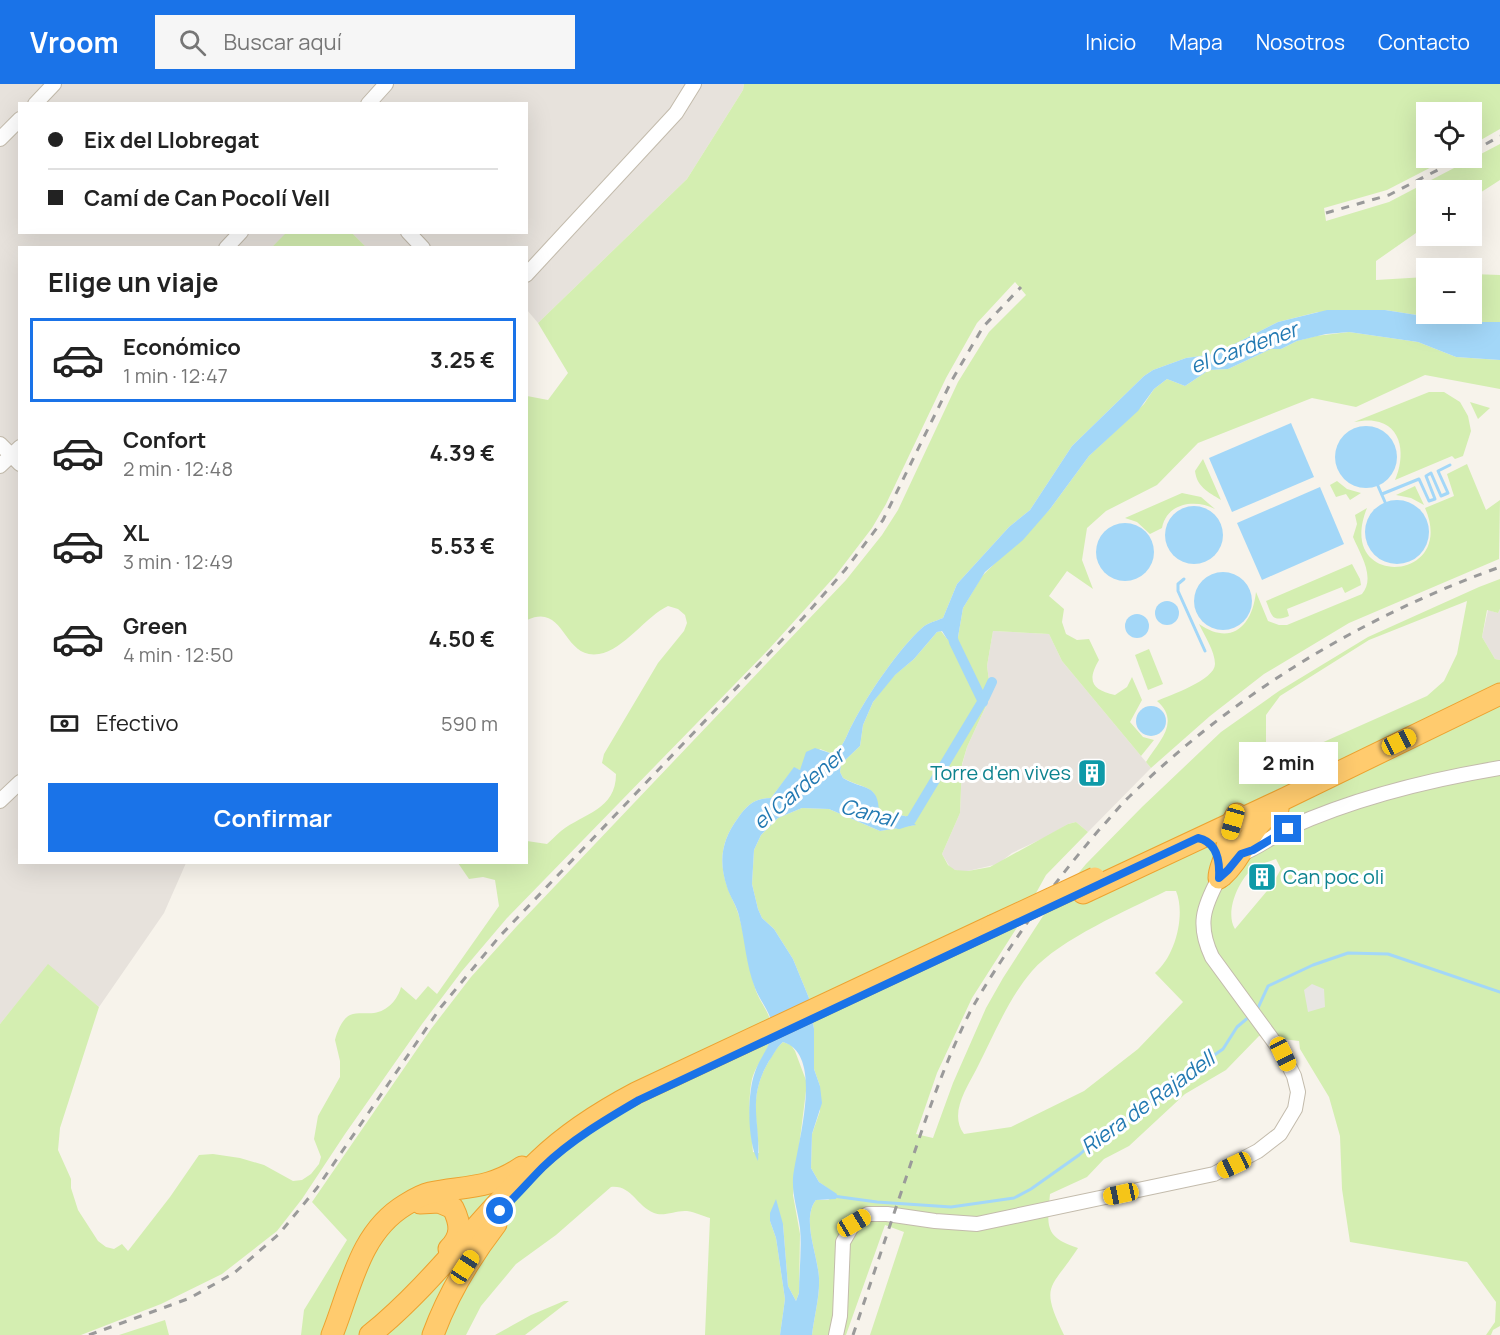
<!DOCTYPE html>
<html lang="es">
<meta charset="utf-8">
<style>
:root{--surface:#fff;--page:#f6f6f6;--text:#222;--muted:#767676;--line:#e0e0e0;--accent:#1a73e8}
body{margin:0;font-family:Manrope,sans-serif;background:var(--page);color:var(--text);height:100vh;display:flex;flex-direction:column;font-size:22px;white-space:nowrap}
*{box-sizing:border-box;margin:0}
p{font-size:20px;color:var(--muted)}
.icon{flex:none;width:33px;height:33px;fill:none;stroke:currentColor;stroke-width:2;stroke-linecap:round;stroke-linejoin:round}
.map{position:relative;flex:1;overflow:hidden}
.details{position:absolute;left:18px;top:162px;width:510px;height:618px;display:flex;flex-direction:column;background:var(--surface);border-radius:0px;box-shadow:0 6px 24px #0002}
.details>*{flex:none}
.hud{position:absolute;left:18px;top:18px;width:510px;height:132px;border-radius:0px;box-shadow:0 6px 24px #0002;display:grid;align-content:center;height:132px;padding:0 30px;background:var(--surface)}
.buttons{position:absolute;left:1416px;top:18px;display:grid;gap:12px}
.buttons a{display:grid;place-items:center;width:66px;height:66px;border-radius:0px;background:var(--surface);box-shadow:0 6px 24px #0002;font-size:30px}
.end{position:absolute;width:27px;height:27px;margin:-14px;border:8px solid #1a73e8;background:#fff;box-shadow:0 0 0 3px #fff}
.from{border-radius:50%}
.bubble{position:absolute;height:42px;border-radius:0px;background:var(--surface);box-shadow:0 6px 24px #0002;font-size:20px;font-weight:700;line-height:42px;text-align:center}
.car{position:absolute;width:18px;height:36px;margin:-18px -9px;border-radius:8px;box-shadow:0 0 4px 2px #0007;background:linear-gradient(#f5c518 24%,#345 0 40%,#f5c518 0 76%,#345 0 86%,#f5c518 0)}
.hud b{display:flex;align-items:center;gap:21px;height:57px;font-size:22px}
.hud b+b{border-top:2px solid var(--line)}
.hud i{width:15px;height:15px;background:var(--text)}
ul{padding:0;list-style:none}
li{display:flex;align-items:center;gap:18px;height:84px;margin:0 12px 9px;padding:0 18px;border:3px solid transparent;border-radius:0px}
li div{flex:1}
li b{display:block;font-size:22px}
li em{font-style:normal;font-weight:700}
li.active{border-color:var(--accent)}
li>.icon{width:54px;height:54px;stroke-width:1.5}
h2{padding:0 30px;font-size:27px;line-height:72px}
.pay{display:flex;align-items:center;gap:15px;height:66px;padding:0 30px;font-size:22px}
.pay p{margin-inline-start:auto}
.cta{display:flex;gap:12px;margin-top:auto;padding:12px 30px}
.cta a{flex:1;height:69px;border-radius:0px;background:var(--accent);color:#fff;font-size:24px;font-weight:700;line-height:69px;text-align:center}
header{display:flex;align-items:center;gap:36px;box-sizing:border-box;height:84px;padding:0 30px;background:var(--accent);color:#fff}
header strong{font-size:28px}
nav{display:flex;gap:33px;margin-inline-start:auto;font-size:21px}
.search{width:420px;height:54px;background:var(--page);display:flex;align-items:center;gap:15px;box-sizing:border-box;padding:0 21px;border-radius:0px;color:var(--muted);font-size:22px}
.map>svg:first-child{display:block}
.industrial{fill:#e7e2dc}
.green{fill:#d4eeb1;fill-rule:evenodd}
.parking{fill:#e8e6e2}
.water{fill:#a3d7f8}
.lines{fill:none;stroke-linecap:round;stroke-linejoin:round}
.stream{stroke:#a3d7f8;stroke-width:3}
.canal{stroke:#a3d7f8;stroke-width:10}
.minor-casing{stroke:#c3bbac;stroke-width:16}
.highway-casing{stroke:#eda22f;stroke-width:23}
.minor{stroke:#fff;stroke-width:14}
.highway{stroke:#ffcb6e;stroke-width:21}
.rail{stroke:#9a9a9a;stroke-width:3;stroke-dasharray:8 8;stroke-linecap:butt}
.highway-bridge-casing{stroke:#eda22f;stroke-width:23;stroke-linecap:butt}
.highway-bridge{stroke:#ffcb6e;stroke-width:21}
.route{stroke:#1a73e8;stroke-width:8}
.labels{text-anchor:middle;stroke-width:6;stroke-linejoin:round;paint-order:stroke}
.culture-label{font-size:20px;fill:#0d838f;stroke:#fff;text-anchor:end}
.water-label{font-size:21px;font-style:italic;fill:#2279b2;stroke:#fff}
</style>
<header>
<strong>Vroom</strong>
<div class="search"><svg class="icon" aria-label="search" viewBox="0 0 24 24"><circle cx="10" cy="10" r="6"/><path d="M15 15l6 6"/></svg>Buscar aquí</div>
<nav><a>Inicio</a><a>Mapa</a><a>Nosotros</a><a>Contacto</a></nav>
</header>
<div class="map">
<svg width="1500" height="1251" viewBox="0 0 1500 1251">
<rect width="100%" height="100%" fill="#f7f3eb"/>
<g class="industrial">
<path d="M0,0h744l-1,6 -56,89 -149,144 -11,-13 -1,-62 -160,-1 -14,-14 174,-1v-128h-506v128l267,1 -15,14 -252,1v614l166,1 -22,50 -65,94 -51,-42 -48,59z"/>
<path d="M1500,525v51l-5,-1 -13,-22 6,-27 10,3z"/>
<path d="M993,547l56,3 13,27 89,107 -63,64 -12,-10 -8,2 -20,12 -36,17 -14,11 -30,7h-9l-8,-2 -9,-15 18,-41 2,-48 5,-18 24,-52 -4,-29z"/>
</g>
<g class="green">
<path d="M744,0h756v45l-28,16v-33h-46v46h23l-62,32 -63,18 2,13 63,-19 111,-58v36l-28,18v-8h-46v36l-50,35v19l50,-3v37h15l-18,2 -38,-6 -67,2 -40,10 -63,32 -29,4 -33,12 -9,6 -72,70 -42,64 -21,17 -52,57 -14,34c-7,3 -16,5 -21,10 -23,20 -55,68 -69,95 -7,12 -8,23 -20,31l-13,-5 -20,21 -6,-2 -23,30c-16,0 -24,7 -33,20 -16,22 -20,42 -11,68 3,10 9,19 12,30 7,24 9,51 17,75 5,13 15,23 16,38 1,19 -15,32 -20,50 -5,23 -1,49 1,73l6,1c-2,-35 -10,-59 10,-92 4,-7 7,-13 14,-19l8,3 4,6 12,32 -14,112 7,39 -1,59 -3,8 -8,-15 -5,-62 -13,-3 6,17 9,61 -5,36h-75l5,-117c-7,-2 -15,-6 -23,-7 -11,-1 -23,6 -33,2 -18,-7 -22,-28 -43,-26l-55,48 -40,29 -35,42 -15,29h-165l3,-25 43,-70 -35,-38 119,-173 40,-52 46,-51 329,-346 36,-45 16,-25 60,-128 31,-50 37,-37 -11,-13 -38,41 -31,55 -60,126 -14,24 -36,47 -67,74 -262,269 -45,53 -40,53 -77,110 -43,65 -25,32 -55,43 -61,30 -80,31h-81v-311l48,-60 51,43 -39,121 -2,22 13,29v9l7,22 20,31 8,6 8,2 8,-5 6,7 42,-54 29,-42 14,-1 27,4 24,7 29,16 9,-1 9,-6 8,-10 2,-7 -7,-18 4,-23 22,-39v-16l-5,-21c2,-8 7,-21 15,-25 8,-3 16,-1 24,-2 14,-2 24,-14 27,-26l15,13 12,-14 9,8 62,-88 -4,-26 -12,-3 -14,2 -11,-16 68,-1 1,-21 20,3c5,-4 9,-9 14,-13 23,-18 55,-21 55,-57l-14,-11 2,-9 54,-91 26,-32 3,-8 -2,-8 -7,-6 -10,-3c-22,10 -44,44 -69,48 -37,6 -33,-52 -72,-34v-224l21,4 20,-27 -30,-50 149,-144 56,-89z"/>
<path d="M287,148l65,1 14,14h-94z"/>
<path d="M1472,190l28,1v47h-19l-27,-8h18z"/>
<path d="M1349,248l69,10 38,15 44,3v29l-75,-14 -69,32 -44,-9 -114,45 -41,42 -51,26 -19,17 -5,32 11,29 -26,-18 -18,25 15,13 -2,13 4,12 11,6 12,-1 10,21c-13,22 -6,30 16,35l12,-8 5,-10 10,23 -12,22 13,15 11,3 -13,16 -79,-95 -13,-27 -56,-3 -6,35 4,29 -24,52 -5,17 -2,49 -18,41 6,11 7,5 13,1 22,-4 78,-43 8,-2 12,10 -42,43 -30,54 -44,69 -35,75 -21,61 17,4 20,-55 33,-75 17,-30 40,-62 43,-52 56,-57 79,-75 58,-41 89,-54 111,-50 21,-8v30l-2,4 -11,-3 -5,27 13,22 5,1v666l-7,4 -2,5h-5l9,-13 1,-20 -29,-40 -117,-20 -8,-53 -2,-53 -11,-39 -29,-48 -1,-8 -40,-5 -33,34 -41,24 -56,52 -25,13 -17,18 -37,17c-3,32 -6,43 28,54 -27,42 -39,35 -14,87h-194l34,-103 -19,-7 -39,110h-34c2,-18 8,-39 7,-57 -1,-23 -18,-59 -3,-78h12l9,-5 -18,-13 -8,-14 1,-34 8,-23v-25l-6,-17v-40l-5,-31 -16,-39 -19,-30 -12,-11 -4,-9 -6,-25 2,-34 7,-15 17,-17 24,-10 27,1 51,22 35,-6 -10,-9 -27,-4c0,-28 -13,-22 -35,-34l-3,-6 1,-8 19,-18 3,-21 10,-23 18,-24 23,-19 23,-27 4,-1 6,8 11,-2 5,-29 19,-32 68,-67 39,-53 55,-52 10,-15 13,-10 18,7 24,-16 19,-1 43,-20h10l16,-8 19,-5zM1467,517l-10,53 -13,27 -17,15 -153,68 -8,-22v-27l14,-19 89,-56zM1276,775l5,10 -9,16 -37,44c-10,-16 2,-45 15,-58 5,-6 19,-9 26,-12zM1166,807h10c10,24 -1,66 -21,82l28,29 -45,47 -54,42 -73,36 -47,7c-15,-20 2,-45 12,-64 17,-33 32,-71 56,-99 28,-32 96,-61 134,-80z"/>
<path d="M1429,308h15l16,10 8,14 3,15 -8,25 -8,3 -3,-3 -57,24c10,-22 9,-55 -21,-59 -6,-1 -13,0 -20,1z"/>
<path d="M1470,318l20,6 -12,11z"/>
<path d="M1203,375l18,41c-13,-8 -24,-13 -26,-29z"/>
<path d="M1467,380l19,46 14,-10 -1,59 -150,64 -85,51 -54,42 -59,52 -5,-6c13,-21 35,-40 11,-61 13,-6 58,-21 58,-37 0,-13 -11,-29 -16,-40 32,22 53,3 57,-32l12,29 11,4h8l75,-31c14,-17 -2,-40 -9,-57l4,-13 -2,-9 12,-7c-33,82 91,75 58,0l29,-12 -7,-22z"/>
<path d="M1337,397l10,8 14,4 -11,7 -4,-6 -10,3 -6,-12z"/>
<path d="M1415,402l9,19 -13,-7 -15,-3z"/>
<path d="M1182,409l19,4 14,12c-19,-10 -48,-7 -53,19l-12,6 -13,-12 -12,-4z"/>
<path d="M1352,480l8,15 1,6 -16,8 -3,-6 -55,22 2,7c-18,7 -17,-1 -23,-15z"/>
<path d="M1149,565l14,35 -15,6 -13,-35z"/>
<path d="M564,1217h5l-44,34h-30l36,-20z"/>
<path d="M165,1236l4,15h-50z"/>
</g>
<path class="parking" d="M1312,900l12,5 1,18 -17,5 -4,-22z"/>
<g class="water">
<path d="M1327,226h58l38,6 31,-2 27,8h19v38l-44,-3 -38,-15 -69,-10 -23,2 -29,7 -16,8h-10l-43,20 -19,1 -24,16 -18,-7 -13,10 -16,22 -49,45 -39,53 -27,31 -38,32 -22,36 -5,29 -6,4 -5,-2 -5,-8 -5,1 -23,27 -19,16 -22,27 -10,23 -3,21 -19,18 -1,8 3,6c22,13 35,5 36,34l26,4 11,9 -36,6 -51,-22 -27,-1 -24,10 -17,17 -7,15 -2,34 6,25 4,9 12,11 19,30 16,39 5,31v40l6,17 2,17 -10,31 -1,34 8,14 18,12 -1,5 -20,1c-15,19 2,55 3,78 1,18 -5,39 -7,57h-32l5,-36 -9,-61 -6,-17v-8l6,-14 7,25 5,62 8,15 3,-8c0,-21 3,-44 1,-65 -2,-17 -8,-32 -7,-50 3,-31 33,-123 -10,-136 -7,6 -9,12 -14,19 -23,39 -8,60 -11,100 -11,-19 -11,-68 -3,-89 5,-16 19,-28 17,-47 -2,-14 -12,-24 -17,-37 -9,-23 -10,-48 -16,-72 -2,-10 -9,-19 -12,-29 -9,-27 -5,-47 11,-69 9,-13 17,-20 33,-20l23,-31 6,3 6,-18 9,-4 18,6c12,-8 13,-19 20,-31 14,-27 46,-75 69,-95 5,-5 14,-7 21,-10l14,-34 52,-57 21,-17 42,-64 72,-70 9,-6 33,-12 29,-4 63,-32z"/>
<path d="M1291,339l23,54 -82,35 -23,-54z"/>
<circle cx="1366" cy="373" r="31"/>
<path d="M1320,403l24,57 -82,36 -25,-57z"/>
<circle cx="1397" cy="448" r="32"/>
<circle cx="1194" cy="451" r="29"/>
<circle cx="1125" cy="468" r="29"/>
<circle cx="1223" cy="517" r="29"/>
<circle cx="1167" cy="529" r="12"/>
<circle cx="1137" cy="542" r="12"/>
<circle cx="1151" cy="637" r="15"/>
</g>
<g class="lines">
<g class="stream">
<path d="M1378,402l7,16"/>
<path d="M1382,410l37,-15 10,22 6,-2 -9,-23 5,-3 10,23 7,-3 -10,-22 12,-6"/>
<path d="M1184,495l-6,5v7l27,60"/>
<path d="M1257,926l11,-24 45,-21 35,-12 40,1 112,38"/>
<path d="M833,1112l44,6 74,5 63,-9 17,-9 48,-34 19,-17 29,-18 38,-31 58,-40 14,-22 13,-11"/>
</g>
<g class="canal">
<path d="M950,544l4,14 29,60"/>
<path d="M899,740l12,-4 74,-123 7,-15"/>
</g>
<g class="minor-casing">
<g id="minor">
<path d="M35,20l19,-20"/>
<path d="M368,20l18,-20"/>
<path d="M0,55l20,-20"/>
<path d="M408,148l15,16"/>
<path d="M226,164l15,-16"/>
<path d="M526,191l150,-162 18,-29"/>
<path d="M0,360l20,20"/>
<path d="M0,382l20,-19"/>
<path d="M0,717l20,-19"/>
<path d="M1241,770c17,-6 31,-18 48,-26 66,-30 139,-48 211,-60"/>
<path d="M836,1251l4,-19 3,-74 11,-19 14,-9h19l48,7 42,3 237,-50 44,-23 22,-17 15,-25 3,-17 -4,-16 -11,-22 -71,-97c-15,-32 -9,-49 7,-79"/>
</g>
</g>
<g class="highway-casing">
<g id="highway">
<path d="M1222,792c23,-20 28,-53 56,-67"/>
<path d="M1219,794c0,-9 4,-14 6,-23 4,-14 4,-30 12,-41"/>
<path d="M1083,809l203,-95 214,-104"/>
<path d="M420,1119l19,-1 14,6c8,16 9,28 -4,41"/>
<path d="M332,1251c19,-47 27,-102 73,-130 8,-5 16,-10 25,-12 36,-7 60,-4 92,-26"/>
<path d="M370,1251c63,-51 110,-118 168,-174 29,-28 62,-49 98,-68l356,-167"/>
<path d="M433,1251c15,-41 36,-76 63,-111"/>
</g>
</g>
<use href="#minor" class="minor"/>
<use href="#highway" class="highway"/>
<g class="rail">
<path d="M1472,68l28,-16"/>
<path d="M1326,129l63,-18 72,-37"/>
<path d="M89,1251l101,-37 44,-25 45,-39 38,-46 124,-181 58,-70 304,-319 42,-48 38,-50 69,-140 31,-53 38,-40"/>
<path d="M853,1251c18,-53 36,-107 54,-160 18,-55 37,-111 63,-163 17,-31 37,-60 57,-89 23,-34 45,-61 71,-92 11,-11 20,-24 32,-35 106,-103 231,-179 370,-229"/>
</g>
<g class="highway-bridge-casing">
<path id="highway-bridge" d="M992,842l103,-48"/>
</g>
<use href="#highway-bridge" class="highway-bridge"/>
</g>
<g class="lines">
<path class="route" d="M500,1127c15,-13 28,-29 43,-44 28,-27 62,-47 96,-67l559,-262c19,4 22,23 21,40l9,-8 13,-16 12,-4 35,-21"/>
</g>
<defs>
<g id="building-square" transform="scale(1.5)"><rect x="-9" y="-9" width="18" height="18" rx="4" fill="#0f9aa8" stroke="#fff"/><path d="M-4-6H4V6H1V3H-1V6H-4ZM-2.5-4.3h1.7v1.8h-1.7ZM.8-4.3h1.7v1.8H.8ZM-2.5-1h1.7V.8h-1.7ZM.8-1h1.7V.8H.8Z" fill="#fff"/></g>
</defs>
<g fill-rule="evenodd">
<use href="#building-square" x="1092" y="689"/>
<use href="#building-square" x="1262" y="793"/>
</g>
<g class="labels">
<g class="culture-label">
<text x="1071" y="696">Torre d'en vives</text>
<text x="1283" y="800" text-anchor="start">Can poc oli</text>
</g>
<g class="water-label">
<text transform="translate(1244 264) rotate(-20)" y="7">el Cardener</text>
<text transform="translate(799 705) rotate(-40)" y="7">el Cardener</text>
<text transform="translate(868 729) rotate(15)" y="7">Canal</text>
<text transform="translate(1148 1019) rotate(-36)" y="7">Riera de Rajadell</text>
</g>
</g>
</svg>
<div class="buttons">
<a><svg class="icon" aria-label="locate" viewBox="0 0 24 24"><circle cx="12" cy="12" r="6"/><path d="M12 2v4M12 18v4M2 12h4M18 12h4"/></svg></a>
<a>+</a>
<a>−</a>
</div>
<i class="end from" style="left:500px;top:1127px"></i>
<i class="end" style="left:1288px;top:745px"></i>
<div class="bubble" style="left:1239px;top:658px;width:99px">2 min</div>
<i class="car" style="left:1399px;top:658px;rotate:64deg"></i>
<i class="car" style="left:1233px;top:738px;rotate:196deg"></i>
<i class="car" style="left:1283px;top:970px;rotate:154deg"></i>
<i class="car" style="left:1234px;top:1081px;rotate:245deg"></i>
<i class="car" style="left:1121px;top:1110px;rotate:258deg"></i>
<i class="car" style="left:854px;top:1139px;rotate:59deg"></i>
<i class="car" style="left:465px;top:1183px;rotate:33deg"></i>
<div class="hud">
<b><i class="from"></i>Eix del Llobregat</b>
<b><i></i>Camí de Can Pocolí Vell</b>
</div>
<section class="details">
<h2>Elige un viaje</h2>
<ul>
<li class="active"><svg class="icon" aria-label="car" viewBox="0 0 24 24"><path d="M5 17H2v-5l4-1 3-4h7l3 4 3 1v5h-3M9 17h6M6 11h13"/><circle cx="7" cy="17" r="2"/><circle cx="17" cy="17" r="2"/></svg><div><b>Económico</b><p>1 min · 12:47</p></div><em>3.25 €</em></li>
<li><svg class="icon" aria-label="car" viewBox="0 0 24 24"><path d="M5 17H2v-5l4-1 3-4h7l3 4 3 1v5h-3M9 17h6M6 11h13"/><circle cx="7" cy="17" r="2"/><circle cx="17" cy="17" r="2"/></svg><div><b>Confort</b><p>2 min · 12:48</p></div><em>4.39 €</em></li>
<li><svg class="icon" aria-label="car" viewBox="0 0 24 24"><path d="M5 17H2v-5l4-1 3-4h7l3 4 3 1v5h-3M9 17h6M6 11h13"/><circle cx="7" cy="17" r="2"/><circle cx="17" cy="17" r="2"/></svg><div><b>XL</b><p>3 min · 12:49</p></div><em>5.53 €</em></li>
<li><svg class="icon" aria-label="car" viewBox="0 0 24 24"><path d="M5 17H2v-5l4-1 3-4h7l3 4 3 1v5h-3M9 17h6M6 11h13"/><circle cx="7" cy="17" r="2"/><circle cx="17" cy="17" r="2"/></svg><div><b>Green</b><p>4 min · 12:50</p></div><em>4.50 €</em></li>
</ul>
<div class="pay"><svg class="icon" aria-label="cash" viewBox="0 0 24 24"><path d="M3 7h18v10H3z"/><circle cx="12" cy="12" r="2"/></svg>Efectivo<p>590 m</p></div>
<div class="cta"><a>Confirmar</a></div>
</section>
</div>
